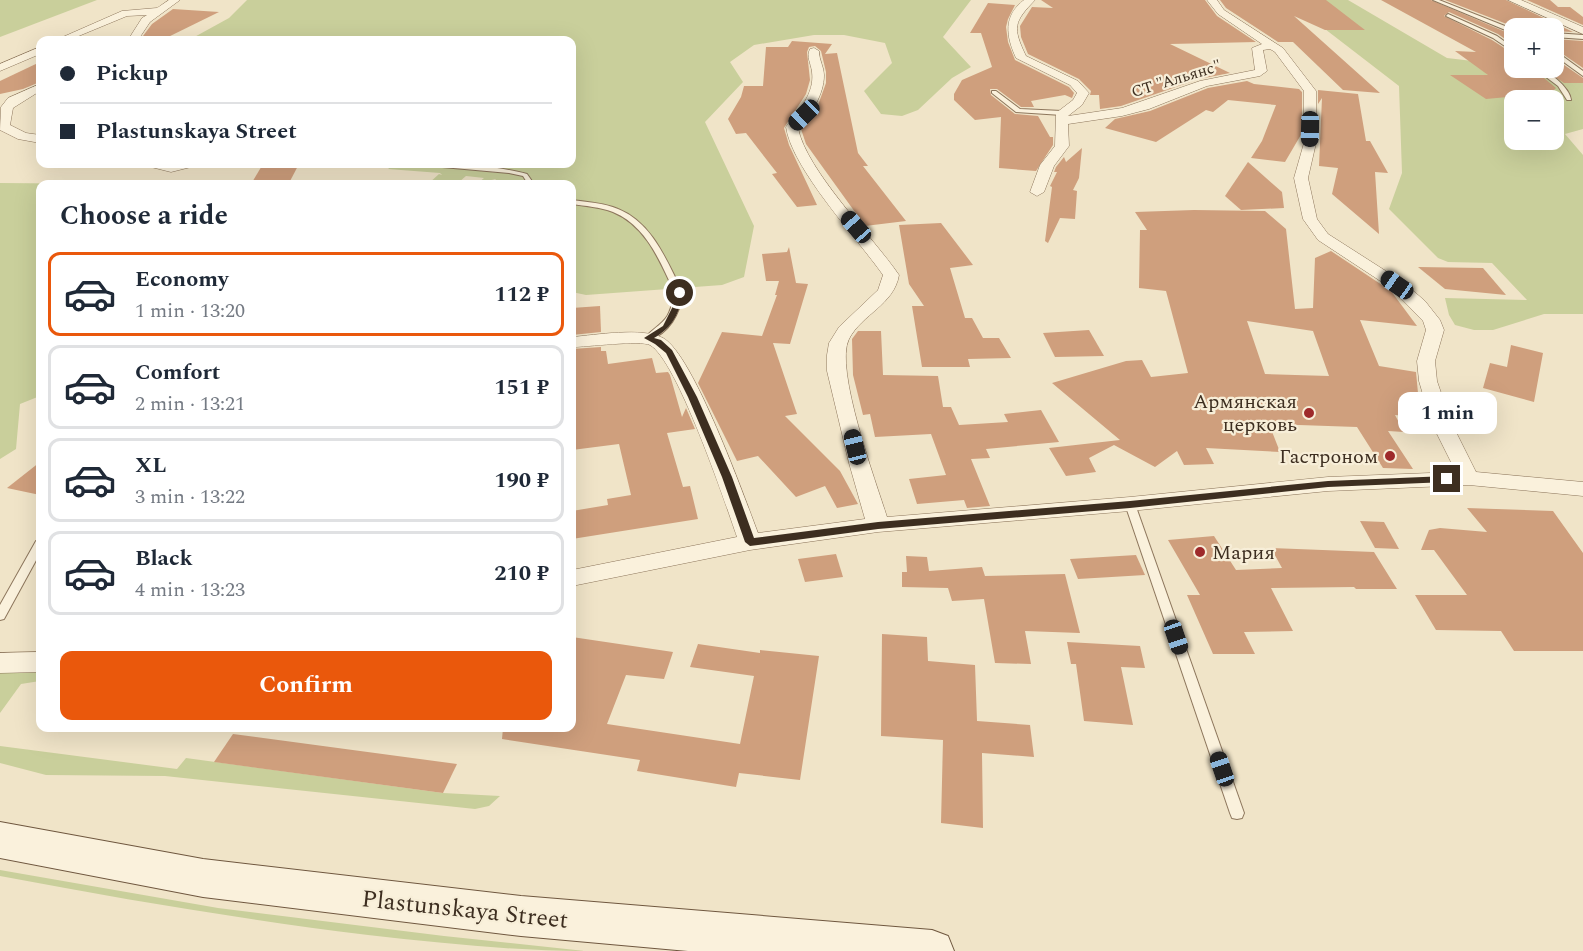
<!DOCTYPE html>
<meta charset="utf-8">
<style>
:root{--surface:#fff;--page:#f6f6f7;--text:#1f2937;--muted:#747a83;--line:#e0e1e3;--accent:#ea580c}
body{margin:0;font-family:Spectral,serif;background:var(--page);color:var(--text);height:100vh;display:flex;flex-direction:column;font-size:22px;white-space:nowrap}
*{box-sizing:border-box;margin:0}
p{font-size:20px;color:var(--muted)}
.icon{flex:none;width:33px;height:33px;fill:none;stroke:currentColor;stroke-width:2;stroke-linecap:round;stroke-linejoin:round}
.map{position:relative;flex:1;overflow:hidden}
.panel{position:absolute;left:36px;top:180px;width:540px;height:552px;display:flex;flex-direction:column;background:var(--surface);border-radius:12px;box-shadow:0 6px 24px #0002}
.panel>*{flex:none}
.guide{position:absolute;left:36px;top:36px;width:540px;height:132px;border-radius:12px;box-shadow:0 6px 24px #0002;display:grid;align-content:center;height:132px;padding:0 24px;background:var(--surface)}
.buttons{position:absolute;left:1504px;top:18px;display:grid;gap:12px}
.buttons a{display:grid;place-items:center;width:60px;height:60px;border-radius:12px;background:var(--surface);box-shadow:0 6px 24px #0002;font-size:30px}
.end{position:absolute;width:27px;height:27px;margin:-14px;border:8px solid #3d2e20;background:#fff;box-shadow:0 0 0 3px #fff}
.from{border-radius:50%}
.bubble{position:absolute;height:42px;border-radius:12px;background:var(--surface);box-shadow:0 6px 24px #0002;font-size:20px;font-weight:700;line-height:42px;text-align:center}
.car{position:absolute;width:18px;height:36px;margin:-18px -9px;border-radius:8px;box-shadow:0 0 4px 2px #0007;background:linear-gradient(#222 24%,#8ab4d8 0 40%,#222 0 76%,#8ab4d8 0 86%,#222 0)}
.guide b{display:flex;align-items:center;gap:21px;height:57px;font-size:22px}
.guide b+b{border-top:2px solid var(--line)}
.guide i{width:15px;height:15px;background:var(--text)}
ul{padding:0;list-style:none}
li{display:flex;align-items:center;gap:18px;height:84px;margin:0 12px 9px;padding:0 12px;border:3px solid var(--line);border-radius:12px}
li div{flex:1}
li b{display:block;font-size:22px}
li em{font-style:normal;font-weight:700}
li.selected{border-color:var(--accent)}
li>.icon{width:54px;height:54px;stroke-width:1.5}
h2{padding:0 24px;font-size:27px;line-height:72px}
.action{display:flex;gap:12px;margin-top:auto;padding:12px 24px}
.action a{flex:1;height:69px;border-radius:12px;background:var(--accent);color:#fff;font-size:24px;font-weight:700;line-height:69px;text-align:center}
.map>svg:first-child{display:block}
.green{fill:#c9cf9b;fill-rule:evenodd}
.building{fill:#cf9f7d;fill-rule:evenodd}
.lines{fill:none;stroke-linecap:round;stroke-linejoin:round}
.lane-casing{stroke:#8d765c;stroke-width:2}
.street-casing{stroke:#8d765c;stroke-width:1}
.secondary-casing{stroke:#6f573f;stroke-width:2}
.lane{fill:#faf1dc;fill-rule:evenodd}
.street{fill:#faf1dc;fill-rule:evenodd}
.secondary{fill:#faf1dc;fill-rule:evenodd}
.route{fill:#3d2e20}
.poi-dot{fill:#9e2a2b;stroke:#f7eed8;stroke-width:2}
.labels{text-anchor:middle;stroke-width:4.5;stroke-linejoin:round;paint-order:stroke}
.far-street-label{font-size:16px;fill:#3d2e20;stroke:#f7eed8}
.poi-label{font-size:20px;fill:#3d2e20;stroke:#f7eed8;text-anchor:end}
.near-street-label{font-size:24px;fill:#3d2e20;stroke:#f7eed8}
</style>
<div class="map">
<svg width="1583" height="951" viewBox="0 0 1583 951">
<rect width="100%" height="100%" fill="#f0e4c8"/>
<g class="green">
<path d="M0,0h97l-97,37z"/>
<path d="M247,0h724l-28,37 28,30 -19,11 -34,32 -16,6 -21,-2 -17,-23 28,-28 -7,-20 -41,-8h-30l-60,10 -24,17 13,20 -38,40 49,104 -10,51 -22,8 -136,10 -14,-3v-108h-80l4,-5 -18,4 6,-5 -18,-2 -7,6 -31,2 11,-10 3,1 -2,-2 -52,-4 6,-5h15l91,9 -3,-7 -14,-2h89v-124h-383l40,-22z"/>
<path d="M1291,0h57l99,58 121,14 15,10v47l-18,5 18,21v159h-39l-51,16h-19l-19,-5 -6,-10 -4,-17 82,2 -35,-37 -44,-1 -10,-4 -49,-49 13,-36 -3,-87 -100,-77zM1515,100h39v40h-39z"/>
<path d="M0,183l126,1h-86v212l-20,8 -4,45 -16,10z"/>
<path d="M40,669v12l-19,3 -21,29v-42z"/>
<path d="M0,746l177,23 9,-11 257,35 57,3 -11,10 -14,3 -310,-33 -119,-1 -46,-12z"/>
<path d="M0,870l218,38 226,28 141,15c-73,0 -144,-8 -217,-16 -123,-15 -246,-36 -368,-59z"/>
</g>
<g class="building">
<path d="M1041,0h164l12,16 39,26 -86,2 60,29 -31,6 -78,27 -21,3 -1,-14h-9l1,-4 -12,-12 -51,-25 -7,-17 -1,-11 12,-19 21,1z"/>
<path d="M1220,0h106l39,30h-40l-31,-14 86,77 -37,-3 -50,-48h-15l-52,-34z"/>
<path d="M1381,0h50l84,36v10l-17,-12 -49,-22 -5,4 48,24 23,15v13h17l24,20 -8,8 -7,-2 -55,5 -36,-24h38l-33,-24 21,1z"/>
<path d="M1445,0h61l67,32 -19,-1v-3h-37z"/>
<path d="M1527,0h23l8,7h12l13,10v8z"/>
<path d="M988,3l27,2 -7,14 -2,8 2,15 7,18 54,27 5,6 -2,5 -7,-3 -34,6 3,6h-13l-24,-18h-7l1,6 24,19 23,2 12,21h3v8l-17,26 -37,-3 2,-51 -26,3 -21,-20v-6l8,-14 30,-13 -11,-34h-11z"/>
<path d="M173,9l46,3 -57,28h-22l12,-16z"/>
<path d="M1554,39l29,2v27l-29,-20z"/>
<path d="M792,41l40,3 -7,10 12,-1 21,100 10,13h-5l43,55 -41,5 -59,-82 -5,-15 17,-24 8,-22v-11l-5,-21 -6,-5 -6,1 -2,5 3,28 -4,14 -22,34 5,17 28,60 -20,2 -25,-33 5,-1 -31,-40 -10,1 -8,-15 13,-22 3,-11h19l3,-39h22z"/>
<path d="M1554,58l29,20v5h-19l-22,-15h12z"/>
<path d="M40,62v20l-17,7 -23,5v-13z"/>
<path d="M1247,81l7,3 45,5 3,3v41l-17,29 -34,-4 11,-17 14,-36 -48,-5 -15,12 -7,-2 -50,32 -51,-14 10,-9 35,-8 58,-23z"/>
<path d="M1318,90l40,4 8,47h4l18,32 -13,-1 4,62 -47,-40 6,-26 -19,-2 3,-68 -4,6z"/>
<path d="M1082,148l-3,30 -6,12 4,1 -2,28 -15,-1 -12,25 -3,-2 7,-54 -2,-1 7,-14h-3l2,-5 8,-10 2,5z"/>
<path d="M1248,162l34,30 2,16 -43,2 -16,-14z"/>
<path d="M263,164h36l-10,19 -38,1z"/>
<path d="M1194,210l71,1 21,18 9,80 18,-1 2,-50 16,-7 60,40 26,35 -57,-6 19,46 37,6 2,21 9,25 -32,-3 9,17 -16,-1 25,38 -30,-1 -26,-41 -88,-3 11,28 -74,-4 8,16 -30,1 -7,-14 -22,16 -41,-22 -25,13 7,14 -30,4 -17,-28 71,-8 -68,-57 74,-22 16,-1 9,17 37,-4 -22,-82 -27,-3 1,-58h7l-12,-18zM1247,321l66,10 16,45 -64,-2z"/>
<path d="M941,223l32,42 -23,3 15,50h7l11,20h16l12,20 -43,1 2,8h-48l-10,-61h12l-15,-22 -10,-59z"/>
<path d="M789,247l7,36 12,1 -18,60 -17,-1 24,71 -12,2 55,55 18,33 -21,4 -12,-22 -29,11 -38,-41 -21,5 -39,-78 24,-51 40,4 15,-41h-2l4,-14h-13l-4,-27 25,-2z"/>
<path d="M1418,267l65,1 23,27 -61,-6z"/>
<path d="M600,306l1,26 -29,3v-27z"/>
<path d="M1089,330l15,26 -49,1 -12,-24z"/>
<path d="M858,331h23l2,44 55,1 5,31h8l8,18 49,-3 -4,-8 37,-4 18,32 -73,7 4,9 -19,1 19,47 -23,2 -3,-8 -47,4 -8,-25 37,-4 -15,-41 -56,3 -5,-23 -7,1 -10,-40 -1,-36z"/>
<path d="M1511,345l32,8 -9,49 -51,-14 7,-25 17,4z"/>
<path d="M601,347v4h5l2,13 44,-6 4,15 12,-1 2,3 12,42 4,-9 9,21 -28,4 16,54 7,-1 8,33 -126,20v-28l36,-6 -1,-6 24,-4 -12,-51 -47,6v-101z"/>
<path d="M40,462v33l-33,-7z"/>
<path d="M1467,508l86,3 30,42v98h-69l-13,-20 -65,-1 -21,-35h52l-33,-45h-13l8,-20 11,-2 47,4z"/>
<path d="M1360,521l24,1 15,27 -24,-1z"/>
<path d="M1214,536l22,34 46,-2 -11,-20 103,4 23,37h-41l-2,-2 -83,1 22,43 -49,1 11,22h-42l-26,-59h13l-32,-55z"/>
<path d="M836,554l7,23 -38,5 -7,-23z"/>
<path d="M1136,555l9,20 -67,4 -8,-20z"/>
<path d="M906,556l21,1 2,14 53,-4 3,9 80,-2 15,59 -55,-2 6,33 -36,-1 -11,-64 -32,2 -4,-13 -46,-1v-15h5z"/>
<path d="M882,634l45,3 1,24 47,4 2,56 53,4 4,32 -52,-4 1,75 -42,-5 2,-83 -62,-4z"/>
<path d="M572,637l101,15 -9,27 -38,-4 -19,49 133,20 14,-68 -64,-9 8,-23 62,9v-3l59,6 -19,124 -61,-7 -3,14 -99,-16 3,-11 -138,-21 1,-11h69z"/>
<path d="M1067,642l73,4 5,22 -24,-1 12,58 -49,-4 -8,-57h-5z"/>
<path d="M233,734l224,30 -14,29 -229,-31z"/>
</g>
<g class="lines">
<g class="lane-casing">
<g id="lane">
<path d="M1433,0h6l76,30v4z"/>
<path d="M1448,14l49,22 18,13v4l-22,-15 -47,-22z"/>
<path d="M1554,33l29,2v4l-29,-2z"/>
<path d="M1554,50l29,21v5l-29,-21z"/>
<path d="M1534,68c13,0 36,20 37,32h-4l-9,-14z"/>
<path d="M992,91h4l24,18 42,2 3,2 -3,2 -46,-3 -24,-19z"/>
<path d="M428,164c28,-3 71,3 99,10l7,10h-6l-5,-8 -14,-3 -78,-7z"/>
<path d="M572,200c15,2 32,3 46,9 35,14 49,53 65,84 -4,22 -13,39 -35,48l-4,-3c20,-19 24,-14 31,-45 -15,-31 -28,-67 -62,-81 -13,-5 -28,-6 -41,-8z"/>
<path d="M1130,500l5,4 109,309 -2,5 -5,1 -5,-1 -2,-5 -105,-309z"/>
<path d="M40,540v13l-36,66 -4,1v-15l36,-64z"/>
</g>
</g>
<g class="street-casing">
<g id="street">
<path d="M169,0h11l-30,22 -12,18h-10l14,-22 5,-3 -20,1 -58,24h-13l66,-29 35,-3z"/>
<path d="M1024,0h11c-21,22 -23,27 -9,56l52,25 11,12 -7,12 -14,11 54,-8 78,-27 55,-11 -3,-22 10,-4 -44,-30 -11,-14h10l7,10 59,38 33,43v52l-8,35 9,41 11,15 75,48 22,19 15,19 4,10 -9,31 2,20 14,41 25,50 107,10v14l-114,-11 -141,6 -198,20 -252,21 -128,18 -178,36v-16l165,-33c-12,-35 -60,-177 -87,-192 -9,-5 -64,2 -78,2v-10c24,-2 70,-10 91,1 30,16 81,158 95,195l107,-14 -16,-56 -22,-92v-16l2,-12 10,-16 39,-37 5,-15c-26,-37 -91,-106 -97,-148 12,-16 29,-33 26,-55 -1,-9 -6,-15 -2,-23l4,-1 5,3c0,9 5,16 5,24 0,20 -13,39 -26,53 8,42 75,109 101,147 -5,30 -37,39 -50,64 -15,29 27,143 38,178l243,-20 198,-20 128,-5 -25,-50 -12,-41 -2,-20 9,-31 -3,-9 -32,-33 -73,-48 -15,-21 -9,-41 10,-35v-52l-29,-39 -5,-3 -7,1 4,21 -7,5 -53,10 -58,23 -27,7 -54,8 1,22 -15,20 -10,26 -7,4 -7,-4 10,-27 15,-19 1,-33 17,-13 4,-7 -7,-8 -54,-27c-10,-22 -13,-42 8,-58z"/>
<path d="M1508,0h13l62,27v7z"/>
<path d="M40,47v7l-40,17v-7z"/>
<path d="M40,84v7l-27,17 -3,17 16,8 14,2v8l-22,-4 -18,-9 1,-23 7,-9z"/>
<path d="M149,164h44l-2,3 -20,5 -20,-5z"/>
<path d="M40,652v20l-40,1v-20z"/>
</g>
</g>
<g class="secondary-casing">
<path id="secondary" d="M0,822l203,37 318,37 411,34 16,6 6,15h-266l-167,-15 -318,-39 -203,-39z"/>
</g>
<use href="#lane" class="lane"/>
<use href="#street" class="street"/>
<use href="#secondary" class="secondary"/>
</g>
<path class="route" d="M677,292l6,1c-4,21 -10,34 -29,45l7,2 11,10 25,47 35,80 22,61 124,-16 252,-21 198,-20 119,-5 5,3 -5,3 -119,5 -198,21 -252,21 -128,17 -5,-4 -23,-65 -34,-80 -22,-44 -11,-9 -11,-6 19,-12 9,-18z"/>
<g class="poi-dot">
<circle cx="1309" cy="413" r="6"/>
<circle cx="1390" cy="456" r="6"/>
<circle cx="1200" cy="552" r="6"/>
</g>
<g class="labels">
<g class="far-street-label">
<text transform="translate(1176 78) rotate(-17)" y="6">СТ "Альянс"</text>
</g>
<g class="poi-label">
<text x="1297" y="408">Армянская<tspan x="1297" dy="23">церковь</tspan></text>
<text x="1378" y="463">Гастроном</text>
<text x="1212" y="559" text-anchor="start">Мария</text>
</g>
<g class="near-street-label">
<text transform="translate(465 909) rotate(6)" y="8">Plastunskaya Street</text>
</g>
</g>
</svg>
<div class="buttons">
<a>+</a>
<a>−</a>
</div>
<i class="end from" style="left:680px;top:293px"></i>
<i class="end" style="left:1447px;top:479px"></i>
<div class="bubble" style="left:1398px;top:392px;width:99px">1 min</div>
<i class="car" style="left:804px;top:115px;rotate:226deg"></i>
<i class="car" style="left:1310px;top:129px;rotate:181deg"></i>
<i class="car" style="left:856px;top:227px;rotate:319deg"></i>
<i class="car" style="left:1397px;top:285px;rotate:305deg"></i>
<i class="car" style="left:855px;top:447px;rotate:346deg"></i>
<i class="car" style="left:1176px;top:637px;rotate:161deg"></i>
<i class="car" style="left:1222px;top:769px;rotate:341deg"></i>
<div class="guide">
<b><i class="from"></i>Pickup</b>
<b><i></i>Plastunskaya Street</b>
</div>
<section class="panel">
<h2>Choose a ride</h2>
<ul>
<li class="selected"><svg class="icon" aria-label="car" viewBox="0 0 24 24"><path d="M5 17H2v-5l4-1 3-4h7l3 4 3 1v5h-3M9 17h6M6 11h13"/><circle cx="7" cy="17" r="2"/><circle cx="17" cy="17" r="2"/></svg><div><b>Economy</b><p>1 min · 13:20</p></div><em>112 ₽</em></li>
<li><svg class="icon" aria-label="car" viewBox="0 0 24 24"><path d="M5 17H2v-5l4-1 3-4h7l3 4 3 1v5h-3M9 17h6M6 11h13"/><circle cx="7" cy="17" r="2"/><circle cx="17" cy="17" r="2"/></svg><div><b>Comfort</b><p>2 min · 13:21</p></div><em>151 ₽</em></li>
<li><svg class="icon" aria-label="car" viewBox="0 0 24 24"><path d="M5 17H2v-5l4-1 3-4h7l3 4 3 1v5h-3M9 17h6M6 11h13"/><circle cx="7" cy="17" r="2"/><circle cx="17" cy="17" r="2"/></svg><div><b>XL</b><p>3 min · 13:22</p></div><em>190 ₽</em></li>
<li><svg class="icon" aria-label="car" viewBox="0 0 24 24"><path d="M5 17H2v-5l4-1 3-4h7l3 4 3 1v5h-3M9 17h6M6 11h13"/><circle cx="7" cy="17" r="2"/><circle cx="17" cy="17" r="2"/></svg><div><b>Black</b><p>4 min · 13:23</p></div><em>210 ₽</em></li>
</ul>
<div class="action"><a>Confirm</a></div>
</section>
</div>
